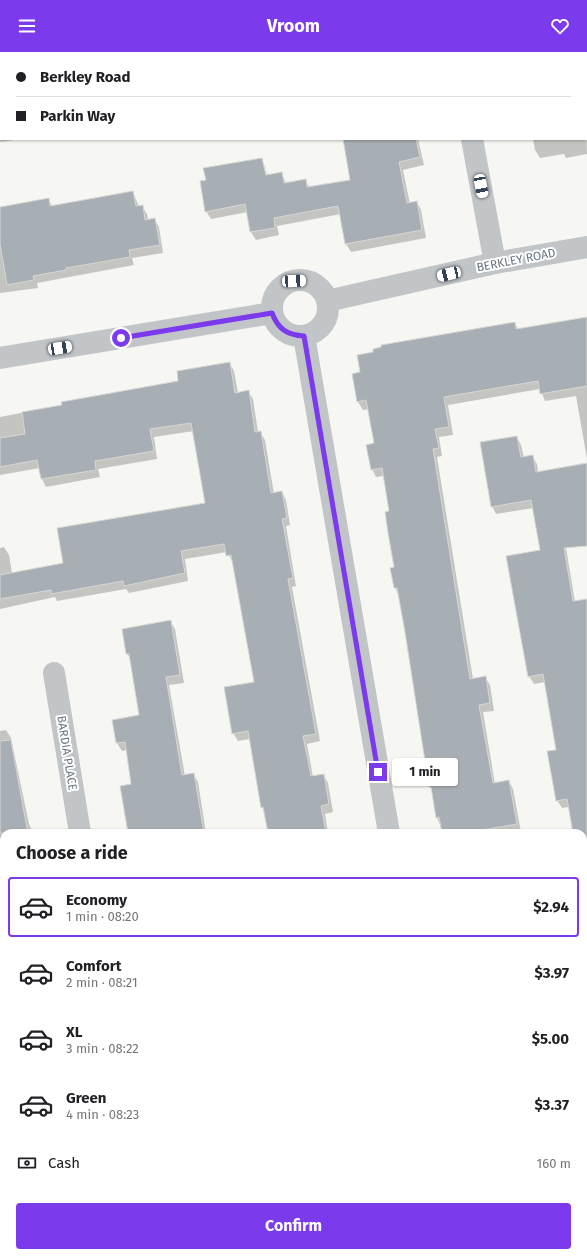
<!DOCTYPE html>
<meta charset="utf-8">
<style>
:root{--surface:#fff;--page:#f2f2f2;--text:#202124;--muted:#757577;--line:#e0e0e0;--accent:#7c3aed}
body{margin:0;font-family:"Fira Sans",sans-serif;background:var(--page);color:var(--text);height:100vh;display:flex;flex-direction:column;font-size:15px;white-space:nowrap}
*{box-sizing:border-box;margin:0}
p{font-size:13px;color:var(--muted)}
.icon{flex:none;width:22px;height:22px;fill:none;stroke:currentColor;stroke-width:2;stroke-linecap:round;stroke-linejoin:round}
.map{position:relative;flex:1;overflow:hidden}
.panel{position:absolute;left:0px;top:777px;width:587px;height:428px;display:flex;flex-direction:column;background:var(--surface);border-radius:12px 12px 0 0;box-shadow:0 1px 3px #0004}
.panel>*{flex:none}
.hud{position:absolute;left:0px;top:0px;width:587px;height:88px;box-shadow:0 1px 3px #0004;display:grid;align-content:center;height:88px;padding:0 16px;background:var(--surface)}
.end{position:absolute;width:18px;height:18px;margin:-9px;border:5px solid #7c3aed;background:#fff;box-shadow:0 0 0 2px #fff}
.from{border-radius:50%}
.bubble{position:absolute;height:28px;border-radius:4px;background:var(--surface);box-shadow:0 1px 3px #0004;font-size:13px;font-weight:700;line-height:28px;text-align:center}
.car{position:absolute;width:12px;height:24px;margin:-12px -6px;border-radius:5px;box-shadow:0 0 3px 1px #0007;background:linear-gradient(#fff 24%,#345 0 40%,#fff 0 76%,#345 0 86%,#fff 0)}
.hud b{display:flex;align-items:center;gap:14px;height:38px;font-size:15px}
.hud b+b{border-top:1px solid var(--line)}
.hud i{width:10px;height:10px;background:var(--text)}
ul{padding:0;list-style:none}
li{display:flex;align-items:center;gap:12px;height:60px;margin:0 8px 6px;padding:0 8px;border:2px solid transparent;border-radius:4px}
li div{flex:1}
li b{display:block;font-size:15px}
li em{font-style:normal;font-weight:700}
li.current{border-color:var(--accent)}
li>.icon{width:36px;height:36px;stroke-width:1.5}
h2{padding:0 16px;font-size:18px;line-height:48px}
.pay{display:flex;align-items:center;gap:10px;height:44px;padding:0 16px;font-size:15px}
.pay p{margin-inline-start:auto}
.action{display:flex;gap:8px;margin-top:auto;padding:8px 16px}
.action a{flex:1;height:46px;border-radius:4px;background:var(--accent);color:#fff;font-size:16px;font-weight:700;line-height:46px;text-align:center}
header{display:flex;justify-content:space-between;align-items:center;height:52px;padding:0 16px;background:var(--accent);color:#fff;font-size:18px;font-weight:700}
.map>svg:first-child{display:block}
.shadow{fill:#0003;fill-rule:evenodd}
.building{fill:#a8afb4;stroke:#d7d7d5}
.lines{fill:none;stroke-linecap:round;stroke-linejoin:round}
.minor{stroke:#c1c5c8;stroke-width:22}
.route{stroke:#7c3aed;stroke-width:5}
.labels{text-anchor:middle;stroke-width:4;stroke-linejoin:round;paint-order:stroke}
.street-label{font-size:12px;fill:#667582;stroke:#fff}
</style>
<header><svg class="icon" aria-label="menu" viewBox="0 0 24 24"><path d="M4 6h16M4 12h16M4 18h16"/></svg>Vroom<svg class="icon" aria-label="heart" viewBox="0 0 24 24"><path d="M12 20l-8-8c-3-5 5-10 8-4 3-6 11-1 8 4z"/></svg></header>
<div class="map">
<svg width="587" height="1205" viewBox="0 0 587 1205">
<rect width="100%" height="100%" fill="#f6f6f2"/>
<g class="shadow">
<rect x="41" y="0" width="275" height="1"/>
<rect x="362" y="0" width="54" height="1"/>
<rect x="506" y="0" width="28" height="1"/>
<path d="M0,10l1,77h19l-20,3z"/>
<path d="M586,53l1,49 -21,4 -2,-4 -24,4 -5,-8 -2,-11h53z"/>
<path d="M344,87h74l6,26 -21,5 7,34 7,-2 4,8 5,28 -75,14 -5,-8 -5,-30 -64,12 2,9 -23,5 -5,-8 -3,-20 -37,7 -5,-8 55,-52 7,16 13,-2 5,10 19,-3 5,8 41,-7zM263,114h2l3,13 -2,1z"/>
<path d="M133,140l6,15 3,-1 5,8 1,6 6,-1 5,8 4,26 -31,5 2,7 -97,18 1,5 -38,5v-85l48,-9 5,8z"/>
<path d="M587,266v141l-11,-63 -31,5 -5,-12 -92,16 5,30 -14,2 3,19 -5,1 36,222 12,-2 5,8 4,26 -11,1 12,72 14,-3 4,8 8,43 -78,1 -6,-16 -4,-26 -3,-4 -31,-191 -4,-8v-20l-5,-56 -6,-36 -8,1 -4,-8 3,-25 -6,-35 -6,1 -5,-8 -5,-28 162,-51 3,6z"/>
<path d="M229,311l5,8 4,22 10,-2 5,8 5,33h2l5,8 9,54 8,-2 4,8 4,25 -4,1 10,60 -4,1 28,154 -13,3 6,33 10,-2 5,8 5,29 -8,2 3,19h-60l-18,-94 -12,2 -5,-8 22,-50 -22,-120 -6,-11 -42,7 3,22 -59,12 -3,-4 -69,12 -2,-4 -55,12v-61l4,-1 5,8 3,18 53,-9 141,-60 -12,-73 -40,6 3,22 -59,10 2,8 -54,10 -4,-8 -2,-11 -40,7v-58l180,-35z"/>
<path d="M517,385l4,8 3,13 8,-2 5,8 1,8 20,28 17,102 12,-2v268l-4,1v-36h-9l-5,-26 -7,1 -5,-8v-50l-12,-68 -11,2 -5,-8 12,-125 -7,-43 -38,6 -4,-8z"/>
<path d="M170,569l5,8 9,54 -15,2 16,91 8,-2 5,8 8,51h-77l3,-48 -5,-35 -5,1 -5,-8 -4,-23 28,-4 -10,-56 -4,-6 -4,-24z"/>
<path d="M6,678l5,8 18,86 4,9h-29v288l-4,-18v-372z"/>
<path d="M583,897h4v51l-4,1z"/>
<path d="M584,1081l3,6v57l-4,1z"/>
<path d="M4,1176v25h10l1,4h-15v-28z"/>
<path d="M39,1201h74l1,4h-98z"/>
<rect x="209" y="1201" width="88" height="4"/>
</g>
<g class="building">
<path d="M343,87h73l4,18 -21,5 8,41 10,-2 5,29 -77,14 -7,-38 -64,12 1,10 -25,4 -5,-28 -40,8 -5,-31 6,-1 -3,-12 59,-10 4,17 16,-3 2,11 22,-4 1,8 43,-7z"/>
<path d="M133,139l3,15 7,-1 2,15 10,-2 5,27 -31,5 1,7 -64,11v2l-33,6 1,4 -27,5 -7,-41v-37l49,-9 1,8z"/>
<path d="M587,265v69l-47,8 -2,-13 -94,16 5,30 -14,2 4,19 -6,1 37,230 16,-3 4,27 -11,2 14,78 16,-3 8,44 -52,9h-23l-3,-16 -3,1 -5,-31h-2l-24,-155 -8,-44h-3l-4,-20 4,-1 -6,-34 -3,-21 4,-1 -7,-43 -11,2 -5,-25 8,-2 -8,-43 -9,2 -5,-28 8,-2 -3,-17 16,-3v-3l8,-2v-2l134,-23 1,7z"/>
<path d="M230,310l5,31 14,-3 6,42 6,-1 10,62 11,-2 5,27 -5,1 11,59 -5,1 28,155 -13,2 8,40 13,-2 5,30 -8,2 5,27h-58l-5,-26 -2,1 -13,-77 -16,3 -8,-47 30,-5 -23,-127 -5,1 -2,-12 -43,7 4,22 -61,13 -1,-5 -72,13v-4l-51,9v-24l63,-12 -6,-35 148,-25 -14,-80 -41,6 4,22 -59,10 1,9 -55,9 -4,-19 -37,7v-29l25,-4 -3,-22 40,-7 -1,-3 117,-21 -1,-10z"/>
<path d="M517,384l4,21 12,-2 3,17 51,-9v83l-23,2 9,53 14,-2v249h-4v-15h-10l-6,-34 -11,2 -9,-50 9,-1 -13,-76 -15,3 -22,-121 34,-6 -9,-50 -40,7 -11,-65z"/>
<path d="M171,568l9,55 -14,2 16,98 12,-2 10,60h-76l-8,-47 11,-2 -6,-42 -9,1 -4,-23 27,-5 -10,-61h-3l-4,-25z"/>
<path d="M11,688l10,56 7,37h-28v-92z"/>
</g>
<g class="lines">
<g class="minor">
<path d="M456,0v1"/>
<path d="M472,87l23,124"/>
<circle cx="300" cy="256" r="28"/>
<path d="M327,249l168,-38 92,-16"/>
<path d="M304,284l85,497"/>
<path d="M0,306l272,-45"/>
<path d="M54,621l26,160"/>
<path d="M583,1177l4,-1"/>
<path d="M150,1201l1,4"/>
<path d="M425,1205l23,-4"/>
</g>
</g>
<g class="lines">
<path class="route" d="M121,286l151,-25c6,16 15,22 32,23l74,436"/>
</g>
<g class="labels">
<g class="street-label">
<text transform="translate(516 208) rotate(-11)" y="4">BERKLEY ROAD</text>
<text transform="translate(67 701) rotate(81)" y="4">BARDIA PLACE</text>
</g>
</g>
</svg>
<i class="end from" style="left:121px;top:286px"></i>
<i class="end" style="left:378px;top:720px"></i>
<div class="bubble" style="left:392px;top:706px;width:66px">1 min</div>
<i class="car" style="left:481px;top:134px;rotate:169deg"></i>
<i class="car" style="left:449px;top:222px;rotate:257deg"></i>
<i class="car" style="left:294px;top:229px;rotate:87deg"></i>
<i class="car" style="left:60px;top:296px;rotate:81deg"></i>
<div class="hud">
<b><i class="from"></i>Berkley Road</b>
<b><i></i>Parkin Way</b>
</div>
<section class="panel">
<h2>Choose a ride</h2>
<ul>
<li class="current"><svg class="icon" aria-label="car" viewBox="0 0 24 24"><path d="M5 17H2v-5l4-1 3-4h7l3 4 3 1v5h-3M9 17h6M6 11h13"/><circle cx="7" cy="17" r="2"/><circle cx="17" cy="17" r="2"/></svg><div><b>Economy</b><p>1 min · 08:20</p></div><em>$2.94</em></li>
<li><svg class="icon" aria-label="car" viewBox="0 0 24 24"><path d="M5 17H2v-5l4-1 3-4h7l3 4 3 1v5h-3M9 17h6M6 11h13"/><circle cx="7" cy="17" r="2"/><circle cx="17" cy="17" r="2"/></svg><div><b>Comfort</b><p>2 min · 08:21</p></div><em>$3.97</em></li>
<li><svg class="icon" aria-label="car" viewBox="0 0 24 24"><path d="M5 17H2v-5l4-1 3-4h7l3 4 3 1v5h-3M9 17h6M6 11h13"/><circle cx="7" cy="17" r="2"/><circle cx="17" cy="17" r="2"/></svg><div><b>XL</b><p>3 min · 08:22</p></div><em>$5.00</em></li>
<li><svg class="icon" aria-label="car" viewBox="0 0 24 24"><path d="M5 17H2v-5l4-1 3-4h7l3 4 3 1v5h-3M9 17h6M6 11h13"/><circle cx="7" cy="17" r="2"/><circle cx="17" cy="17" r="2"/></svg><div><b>Green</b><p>4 min · 08:23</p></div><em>$3.37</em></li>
</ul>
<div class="pay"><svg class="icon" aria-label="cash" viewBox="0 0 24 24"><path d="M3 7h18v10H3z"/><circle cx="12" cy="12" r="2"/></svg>Cash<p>160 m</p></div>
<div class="action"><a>Confirm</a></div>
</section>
</div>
